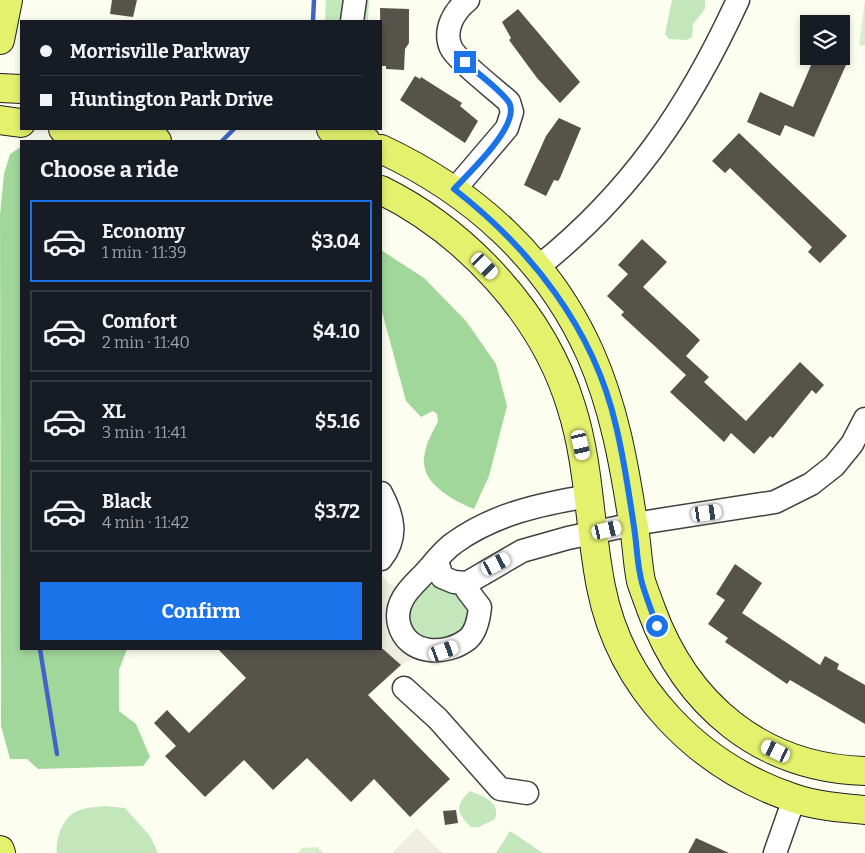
<!DOCTYPE html>
<meta charset="utf-8">
<style>
:root{--surface:#171b24;--page:#242831;--text:#f1f3f6;--muted:#9ea1a6;--line:#363941;--accent:#1a73e8}
body{margin:0;font-family:Bitter,serif;background:var(--page);color:var(--text);height:100vh;display:flex;flex-direction:column;font-size:19px;white-space:nowrap}
*{box-sizing:border-box;margin:0}
p{font-size:16px;color:var(--muted)}
.icon{flex:none;width:28px;height:28px;fill:none;stroke:currentColor;stroke-width:2;stroke-linecap:round;stroke-linejoin:round}
.map{position:relative;flex:1;overflow:hidden}
.panel{position:absolute;left:20px;top:140px;width:362px;height:510px;display:flex;flex-direction:column;background:var(--surface);border-radius:0px;box-shadow:0 2px 8px #0003}
.panel>*{flex:none}
.hud{position:absolute;left:20px;top:20px;width:362px;height:110px;border-radius:0px;box-shadow:0 2px 8px #0003;display:grid;align-content:center;height:110px;padding:0 20px;background:var(--surface)}
.fabs{position:absolute;left:800px;top:15px;display:grid;gap:10px}
.fabs a{display:grid;place-items:center;width:50px;height:50px;border-radius:0px;background:var(--surface);box-shadow:0 2px 8px #0003;font-size:25px}
.end{position:absolute;width:22px;height:22px;margin:-11px;border:6px solid #1a73e8;background:#fff;box-shadow:0 0 0 2px #fff}
.from{border-radius:50%}
.car{position:absolute;width:15px;height:30px;margin:-15px -8px;border-radius:6px;box-shadow:0 0 4px 1px #0007;background:linear-gradient(#fff 24%,#345 0 40%,#fff 0 76%,#345 0 86%,#fff 0)}
.hud b{display:flex;align-items:center;gap:18px;height:48px;font-size:19px}
.hud b+b{border-top:1px solid var(--line)}
.hud i{width:12px;height:12px;background:var(--text)}
ul{padding:0;list-style:none}
li{display:flex;align-items:center;gap:15px;height:82px;margin:0 10px 8px;padding:0 10px;border:2px solid var(--line);border-radius:0px}
li div{flex:1}
li b{display:block;font-size:19px}
li em{font-style:normal;font-weight:700}
li.on{border-color:var(--accent)}
li>.icon{width:45px;height:45px;stroke-width:1.5}
h2{padding:0 20px;font-size:22px;line-height:60px}
.cta{display:flex;gap:10px;margin-top:auto;padding:10px 20px}
.cta a{flex:1;height:58px;border-radius:0px;background:var(--accent);color:#fff;font-size:20px;font-weight:700;line-height:58px;text-align:center}
.map>svg:first-child{display:block}
.green{fill:#c3e7bb}
.forest{fill:#a2d79b}
.pitch{fill:#d7efcc}
.plaza{fill:#edeedf}
.lines{fill:none;stroke-linecap:round;stroke-linejoin:round}
.stream{stroke:#4264c6;stroke-width:4.5}
.building{fill:#56534b}
.minor-casing{stroke:#414141;stroke-width:25}
.major-casing{stroke:#1f1f1f;stroke-width:30}
.minor{stroke:#fff;stroke-width:22}
.major{stroke:#e4f16d;stroke-width:28}
.route{stroke:#1a73e8;stroke-width:6}
</style>
<div class="map">
<svg width="865" height="853" viewBox="0 0 865 853">
<rect width="100%" height="100%" fill="#fcfef0"/>
<g class="green">
<path d="M326,0h43l-1,21h-43z"/>
<path d="M672,0h33v9l-12,15 -1,13 -5,3 -18,-1 -4,-5z"/>
<path d="M437,585c26,9 39,22 23,49l-28,11 -23,-19 -2,-20 20,-20z"/>
<path d="M470,791c13,5 31,11 25,28l-16,8h-8c-15,-15 -16,-21 -1,-36z"/>
<path d="M104,806l21,2 25,28 8,17h-101c-2,-15 7,-39 23,-43 8,-3 16,-3 24,-4z"/>
<path d="M510,831l33,22h-47z"/>
</g>
<g class="forest">
<path d="M21,147v502h106l-8,21v41l17,13 14,33 -7,9 -105,3 -11,-10h-17l-9,-33 -1,-511 4,-41 6,-20z"/>
<path d="M381,250l43,28 42,43 30,43 11,42 -18,70 -15,33c-18,-7 -51,-24 -50,-48 0,-14 7,-27 14,-39l-1,-8 -4,-3 -12,6 -15,-16 -25,-93z"/>
</g>
<g class="pitch">
<path d="M865,0v46l-6,-1z"/>
<path d="M317,847l7,6h-26l4,-5z"/>
</g>
<g class="plaza">
<path d="M381,576l16,13 -8,38 3,10 14,16 8,5 -13,7 -20,-18z"/>
<path d="M417,828l20,20 6,5h-51z"/>
</g>
<g class="lines">
<g class="stream">
<path d="M313,21l1,-21"/>
<path d="M222,141l12,-12"/>
<path d="M40,649l17,105"/>
</g>
</g>
<g class="building">
<path d="M112,0h25l-4,17 -23,-3z"/>
<path d="M380,8l29,1v34l-4,6 -1,21 -18,-1v-3h-5z"/>
<path d="M518,9l62,73 -20,21 -23,-25 -28,-38 2,-2 -9,-16z"/>
<path d="M815,56h35l-36,81 -29,-12 -5,11 -33,-14 13,-30 33,15z"/>
<path d="M415,76l5,3 1,-2 41,26 -2,3 18,15 -13,22 -65,-43z"/>
<path d="M559,118l22,10 -21,50 -2,3 -4,-1 -8,16 -22,-11 22,-49z"/>
<path d="M739,133l108,103 -27,27 -12,-11 4,-5 -82,-79 -5,5 -13,-12z"/>
<path d="M642,239l25,23 -24,25 57,53 -14,16 23,21 -5,5 42,39 54,-59 24,23 -8,9 -4,-4 -39,48 -3,-2 -16,18 -23,-21 -7,9 -54,-50 16,-17 -65,-60 3,-3 -17,-16 21,-22 -10,-9z"/>
<path d="M735,564l27,19 -20,30 78,52 5,-9 14,8 -2,5 28,16v39l-75,-44 -3,4 -62,-42 3,-4 -20,-14 17,-24 -9,-6z"/>
<path d="M218,649h165l18,16 -33,30 82,84 -40,38 -36,-38 -23,23 -44,-44 -34,32 -29,-30 -39,37 -40,-41 11,-10 -22,-23 13,-13 22,23 57,-55z"/>
<path d="M456,810l2,13 -13,2 -2,-14z"/>
<path d="M696,838l33,15h-41z"/>
</g>
<g class="lines">
<g class="minor-casing">
<g id="minor">
<path d="M352,21l3,-21"/>
<path d="M455,189l52,-61 5,-16 -3,-10c-12,-11 -52,-42 -58,-54 -8,-18 3,-37 17,-48"/>
<path d="M538,267c93,-74 151,-160 200,-267"/>
<path d="M381,493c12,23 18,44 0,66"/>
<path d="M437,561l5,16 12,5 13,1 55,-32 46,-13 66,-14 141,-22 36,-18 23,-18 18,-22 13,-25"/>
<path d="M467,583v7l13,17c-1,10 -4,25 -12,32 -21,17 -61,17 -69,-15 -5,-21 10,-35 23,-48 11,-11 20,-25 32,-33 40,-29 87,-39 135,-47"/>
<path d="M404,688l34,31 62,70 27,4"/>
<path d="M775,853l19,-54"/>
</g>
</g>
<g class="major-casing">
<g id="major">
<path d="M0,40l8,-40"/>
<path d="M0,88l21,1"/>
<path d="M0,120l21,3"/>
<path d="M63,129l94,12"/>
<path d="M331,129l35,12"/>
<path d="M381,149c92,43 167,110 209,204 24,54 34,111 43,169 4,19 4,40 8,59 3,10 7,19 10,28 35,96 110,159 214,162"/>
<path d="M381,190c85,42 162,124 190,216 19,59 18,121 30,181 20,101 97,179 192,211 23,8 48,10 72,12"/>
<path d="M0,850l1,3"/>
</g>
</g>
<use href="#minor" class="minor"/>
<use href="#major" class="major"/>
</g>
<g class="lines">
<path class="route" d="M465,62c13,12 32,25 43,39 16,21 -39,72 -54,88 77,60 140,140 162,237 8,33 13,67 18,101 3,18 3,38 8,56 4,14 10,29 15,43"/>
</g>
</svg>
<div class="fabs">
<a><svg class="icon" aria-label="layers" viewBox="0 0 24 24"><path d="M12 4l9 5-9 5-9-5zM3 14l9 5 9-5"/></svg></a>
</div>
<i class="end from" style="left:657px;top:626px"></i>
<i class="end" style="left:465px;top:62px"></i>
<i class="car" style="left:485px;top:266px;rotate:135deg"></i>
<i class="car" style="left:581px;top:445px;rotate:167deg"></i>
<i class="car" style="left:707px;top:513px;rotate:82deg"></i>
<i class="car" style="left:607px;top:530px;rotate:77deg"></i>
<i class="car" style="left:496px;top:564px;rotate:63deg"></i>
<i class="car" style="left:444px;top:651px;rotate:70deg"></i>
<i class="car" style="left:776px;top:751px;rotate:296deg"></i>
<div class="hud">
<b><i class="from"></i>Morrisville Parkway</b>
<b><i></i>Huntington Park Drive</b>
</div>
<section class="panel">
<h2>Choose a ride</h2>
<ul>
<li class="on"><svg class="icon" aria-label="car" viewBox="0 0 24 24"><path d="M5 17H2v-5l4-1 3-4h7l3 4 3 1v5h-3M9 17h6M6 11h13"/><circle cx="7" cy="17" r="2"/><circle cx="17" cy="17" r="2"/></svg><div><b>Economy</b><p>1 min · 11:39</p></div><em>$3.04</em></li>
<li><svg class="icon" aria-label="car" viewBox="0 0 24 24"><path d="M5 17H2v-5l4-1 3-4h7l3 4 3 1v5h-3M9 17h6M6 11h13"/><circle cx="7" cy="17" r="2"/><circle cx="17" cy="17" r="2"/></svg><div><b>Comfort</b><p>2 min · 11:40</p></div><em>$4.10</em></li>
<li><svg class="icon" aria-label="car" viewBox="0 0 24 24"><path d="M5 17H2v-5l4-1 3-4h7l3 4 3 1v5h-3M9 17h6M6 11h13"/><circle cx="7" cy="17" r="2"/><circle cx="17" cy="17" r="2"/></svg><div><b>XL</b><p>3 min · 11:41</p></div><em>$5.16</em></li>
<li><svg class="icon" aria-label="car" viewBox="0 0 24 24"><path d="M5 17H2v-5l4-1 3-4h7l3 4 3 1v5h-3M9 17h6M6 11h13"/><circle cx="7" cy="17" r="2"/><circle cx="17" cy="17" r="2"/></svg><div><b>Black</b><p>4 min · 11:42</p></div><em>$3.72</em></li>
</ul>
<div class="cta"><a>Confirm</a></div>
</section>
</div>
